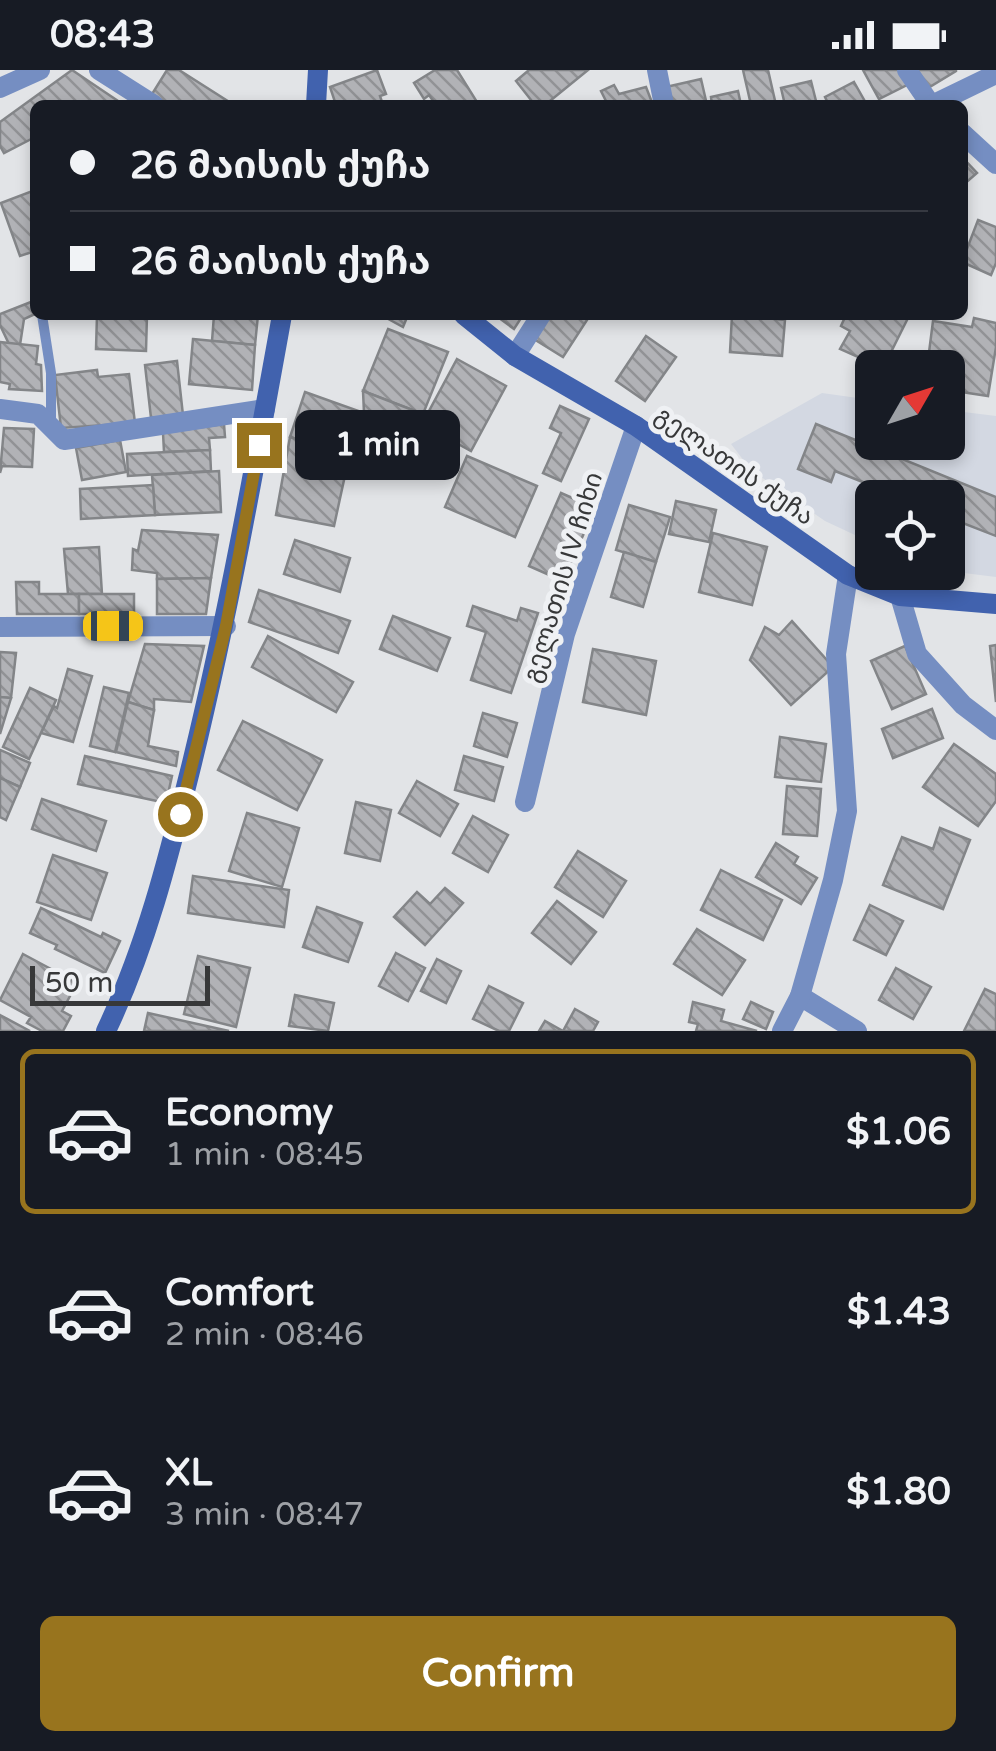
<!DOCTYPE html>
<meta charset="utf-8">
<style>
:root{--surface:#171b24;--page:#242831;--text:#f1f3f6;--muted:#9ea1a6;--line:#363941;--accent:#98741e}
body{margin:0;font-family:"Varela Round","Noto Sans Georgian",sans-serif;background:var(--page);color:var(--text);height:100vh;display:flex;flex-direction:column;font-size:38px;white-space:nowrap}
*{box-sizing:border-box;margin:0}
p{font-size:32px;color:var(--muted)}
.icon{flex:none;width:55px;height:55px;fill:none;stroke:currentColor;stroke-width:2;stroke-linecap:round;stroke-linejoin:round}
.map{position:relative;height:961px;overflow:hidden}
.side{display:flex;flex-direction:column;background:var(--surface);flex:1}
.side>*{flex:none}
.guide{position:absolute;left:30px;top:30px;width:938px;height:220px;border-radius:15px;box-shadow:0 5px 15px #0003;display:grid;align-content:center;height:220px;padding:0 40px;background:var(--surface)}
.needle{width:65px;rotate:51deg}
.tools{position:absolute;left:855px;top:280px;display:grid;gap:20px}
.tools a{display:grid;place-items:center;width:110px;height:110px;border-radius:15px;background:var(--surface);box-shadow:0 5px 15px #0003;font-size:50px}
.scale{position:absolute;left:30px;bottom:25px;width:180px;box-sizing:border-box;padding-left:10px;border:5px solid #373839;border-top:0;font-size:28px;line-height:35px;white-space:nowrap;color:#373839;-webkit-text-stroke:8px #eff1f4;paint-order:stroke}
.end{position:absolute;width:45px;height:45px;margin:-22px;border:12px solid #98741e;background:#fff;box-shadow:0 0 0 5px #fff}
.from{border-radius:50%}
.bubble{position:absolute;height:70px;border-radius:15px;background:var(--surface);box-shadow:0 5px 15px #0003;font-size:32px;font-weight:700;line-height:70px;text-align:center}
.car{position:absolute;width:30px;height:60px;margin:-30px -15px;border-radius:12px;box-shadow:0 0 8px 2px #0007;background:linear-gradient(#f5c518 24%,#345 0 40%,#f5c518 0 76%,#345 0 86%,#f5c518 0)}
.guide b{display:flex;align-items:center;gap:35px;height:95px;font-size:38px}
.guide b+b{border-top:2px solid var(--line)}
.guide i{width:25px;height:25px;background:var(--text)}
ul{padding:18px 0 0;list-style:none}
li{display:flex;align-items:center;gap:30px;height:165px;margin:0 20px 15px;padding:0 20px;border:5px solid transparent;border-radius:15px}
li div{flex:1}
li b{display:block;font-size:38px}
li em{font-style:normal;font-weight:700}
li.selected{border-color:var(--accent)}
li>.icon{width:90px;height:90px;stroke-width:1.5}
.primary-button{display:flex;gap:20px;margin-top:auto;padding:20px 40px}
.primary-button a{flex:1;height:115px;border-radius:15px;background:var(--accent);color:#fff;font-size:40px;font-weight:700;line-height:115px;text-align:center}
.status{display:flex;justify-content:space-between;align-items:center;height:70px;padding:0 50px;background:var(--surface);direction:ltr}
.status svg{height:28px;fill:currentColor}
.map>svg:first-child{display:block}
.built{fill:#d3d8e2}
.building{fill:url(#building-back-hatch);stroke:#838588;stroke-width:2.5}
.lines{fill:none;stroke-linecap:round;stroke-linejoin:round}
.lane{stroke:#758ec2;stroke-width:10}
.street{stroke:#758ec2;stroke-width:20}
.secondary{stroke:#4162ae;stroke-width:20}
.route{stroke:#98741e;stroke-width:12}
.labels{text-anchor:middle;stroke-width:10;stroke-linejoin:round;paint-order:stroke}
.street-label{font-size:25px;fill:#373839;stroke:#eff1f4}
</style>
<div class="status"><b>08:43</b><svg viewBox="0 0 49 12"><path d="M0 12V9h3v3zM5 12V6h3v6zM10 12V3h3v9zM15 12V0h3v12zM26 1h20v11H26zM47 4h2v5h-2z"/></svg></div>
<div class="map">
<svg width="996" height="961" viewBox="0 0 996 961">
<defs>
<pattern id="building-back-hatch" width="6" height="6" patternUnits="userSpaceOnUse" patternTransform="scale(2.5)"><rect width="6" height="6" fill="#b1b2b6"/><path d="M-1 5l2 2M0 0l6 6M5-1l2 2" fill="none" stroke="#919295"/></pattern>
</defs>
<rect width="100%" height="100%" fill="#e2e4e7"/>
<path class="built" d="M822,323l50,7v42h76v-32l48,6v161l-48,-6v-73h-76v45l-47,-22 -74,-51 -20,-26z"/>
<g class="building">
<path d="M72,0l52,35h-89v32l-31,16 -4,-7v-24z"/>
<path d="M167,0h12l55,35h-65l-17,-11z"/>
<path d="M377,0l9,24 -6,2 3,9h-47l-6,-18z"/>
<path d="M435,0h22l20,32 -5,3h-36l-7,-10 -5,4 -10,-16z"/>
<path d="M529,0h59l-43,35h-10l-19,-24z"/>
<path d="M743,0h25l8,35h-25z"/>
<path d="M863,0h38l8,14 -30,15z"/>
<path d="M917,0h39v1l-28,17z"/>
<path d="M701,9l6,26h-37l-4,-18z"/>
<path d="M811,11l6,24h-32l-4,-17z"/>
<path d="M854,12l13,23h-38l-4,-8z"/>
<path d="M614,15l5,9 27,-7 7,18h-45l-7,-14z"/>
<path d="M738,21l3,14h-29l-1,-8z"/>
<path d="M962,87l15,16 -15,13z"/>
<path d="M35,120v61l-15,5 -19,-53z"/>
<path d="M978,150l18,7v36l-5,12 -29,-13z"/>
<path d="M31,232l4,12 -11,5 -4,26 -11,-1 -9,-19v-11z"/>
<path d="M97,245h50l-1,36 -50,-2z"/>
<path d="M214,245h44l-3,30 -43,-4z"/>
<path d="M381,245h27l-5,12z"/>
<path d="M495,245h28l-9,14z"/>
<path d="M549,245l40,2 -26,40 -29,-18z"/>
<path d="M732,245l53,5 -3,36 -52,-4z"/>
<path d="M846,245l63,1 -26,52 -43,-19 10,-18 -9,-5z"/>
<path d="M974,248l22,5v24l-8,49 -40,-6v-22h-21l6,-47 39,6z"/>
<path d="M388,259l60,23 -25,62 -60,-23z"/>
<path d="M646,266l30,21 -31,44 -29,-20z"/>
<path d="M193,269l62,6 -3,45 -63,-6z"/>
<path d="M0,272l38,4 -2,18 5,1 1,26 -33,-2 1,-5 -10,-2z"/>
<path d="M457,289l49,27 -35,65 -49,-27z"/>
<path d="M177,291l6,54 -32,3 -6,-53z"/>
<path d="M97,300l1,7 31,-3 6,49 -74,5 -6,-53z"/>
<path d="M363,321l60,23 -1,10 -58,-11z"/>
<path d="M305,322l59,21 -15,44 -59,-20z"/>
<path d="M560,336l29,13 -28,62 -18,-8 18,-40 -11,-5z"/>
<path d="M224,354l1,13 -16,1 1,12 -46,2 -1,-19z"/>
<path d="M816,354l180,73v39l-46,-18 -2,7v-27h-56l1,-4 -58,-23 -4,11 -33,-13z"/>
<path d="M4,358l30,1 -2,38 -30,-1 -2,7z"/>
<path d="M290,367l59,20 -15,69 -58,-11z"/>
<path d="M120,370l6,32 -44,8 -6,-32z"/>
<path d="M210,380l1,21 -83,5 -1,-22z"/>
<path d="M467,386l70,30 -22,51 -70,-30z"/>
<path d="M219,401l2,41 -66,3 -3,-40z"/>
<path d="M153,415l2,30 -74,4 -1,-30z"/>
<path d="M561,423l34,15 -32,73 -34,-15z"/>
<path d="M676,431l40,9 -7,32 -40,-8z"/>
<path d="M629,435l41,12 -14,45 -40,-12z"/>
<path d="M142,460l76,5 -7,43 -54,1v-6l-25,-3 1,-21 5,2z"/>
<path d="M713,463l54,14 -15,58 -53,-13z"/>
<path d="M295,470l55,18 -10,34 -56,-18z"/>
<path d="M99,477l3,47h-34l-4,-45z"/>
<path d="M624,482l32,10 -13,45 -32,-10z"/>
<path d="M211,508l-5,36h-49v-35z"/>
<path d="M16,512h23v12h40v20h-62z"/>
<path d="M259,520l91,31 -12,32 -89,-31z"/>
<rect x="79" y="524" width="55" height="20"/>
<path d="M473,536l44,15 4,-13 17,5 -27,80 -40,-13 15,-48 -19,-6z"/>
<path d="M393,546l57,22 -13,33 -57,-22z"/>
<path d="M792,551l41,46 -42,38 -41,-45 15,-33 14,8z"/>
<path d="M268,566l85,46 -17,30 -84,-45z"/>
<path d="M145,574l59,2 -13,56 -37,-3v11l-26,-8z"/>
<path d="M996,575v57l-6,-56z"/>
<path d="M905,576l21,48 -34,15 -21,-48z"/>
<path d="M593,579l63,12 -10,54 -63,-13z"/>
<path d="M0,582l16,1 -5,45 -11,-1z"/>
<path d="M68,599l24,7 -19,66 -32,-9 13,-27 3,2z"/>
<path d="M104,617l25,6 -14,59 -25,-6z"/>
<path d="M30,618l26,12 -27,59 -26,-12z"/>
<path d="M0,627l11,1 -11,36z"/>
<path d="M128,632l26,8 -6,36 30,6 -2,14 -60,-14z"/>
<path d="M932,639l11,29 -50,20 -11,-29z"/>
<path d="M483,643l34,10 -10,34 -33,-11z"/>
<path d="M243,651l79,39 -25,50 -79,-40z"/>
<path d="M780,667l46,7 -5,38 -46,-5z"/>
<path d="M954,674l42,30v27l-18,25 -55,-39z"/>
<path d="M0,680l30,13 -10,24 -20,-9z"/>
<path d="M85,686l87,20 -6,27 -88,-19z"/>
<path d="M464,686l39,11 -9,34 -39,-11z"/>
<path d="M0,708l20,9 -14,33 -6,-3z"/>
<path d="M417,711l41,23 -18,32 -41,-23z"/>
<path d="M787,716l34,3 -4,47 -34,-2z"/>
<path d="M42,729l64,22 -10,30 -64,-22z"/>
<path d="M356,732l35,8 -11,51 -35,-8z"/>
<path d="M247,743l52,15 -17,59 -53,-16z"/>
<path d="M473,746l35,19 -20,37 -35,-19z"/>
<path d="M940,758l30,12 -27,69 -60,-24 19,-48 31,12z"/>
<path d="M776,773l22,14 -4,7 23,14 -16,26 -45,-27z"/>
<path d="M578,781l48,30 -23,36 -48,-30z"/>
<path d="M53,785l54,18 -16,47 -54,-18z"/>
<path d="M721,800l61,30 -19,40 -62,-30z"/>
<path d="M193,806l96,14 -5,37 -96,-14z"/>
<path d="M445,818l18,15 -38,42 -31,-28 23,-25 13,12z"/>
<path d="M557,831l39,31 -25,32 -39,-31z"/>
<path d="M870,835l33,16 -17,34 -32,-15z"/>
<path d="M317,837l45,16 -14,39 -45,-15z"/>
<path d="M41,838l60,29 2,-4 17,8 -15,32 -50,-24 2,-4 -27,-12z"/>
<path d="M697,859l48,31 -23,35 -48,-31z"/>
<path d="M396,883l29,15 -17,33 -29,-15z"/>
<path d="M23,884l54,29 -15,28 9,5 -8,15h-21l-15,-8 4,-6 -31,-17z"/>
<path d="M198,886l52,12 -14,59 -52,-13z"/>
<path d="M437,889l24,12 -15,32 -25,-12z"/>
<path d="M896,898l35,19 -18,32 -34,-19z"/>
<path d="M489,916l34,17 -14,28h-10l-26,-12z"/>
<path d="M985,919l11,5v37h-32z"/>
<path d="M295,925l39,8 -6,28 -39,-5z"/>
<path d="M693,932l31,8 -3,11 36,10h-61l2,-7 -9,-2z"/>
<path d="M751,932l22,10 -7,17 -23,-10z"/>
<path d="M575,939l23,13 -5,9h-54l6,-10 18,10z"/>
<path d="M148,943l81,18h-85z"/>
<path d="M0,945l30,16h-30z"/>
</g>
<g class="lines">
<path class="lane" d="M42,245l9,58v53"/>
<g class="street">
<path d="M99,0l55,35"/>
<path d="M657,0l7,35"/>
<path d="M907,0l24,35"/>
<path d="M0,18l40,-18"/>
<path d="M932,35l64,-31"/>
<path d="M962,63l34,31"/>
<path d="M515,286l26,-41"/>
<path d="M0,339l38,5 26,26 201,-31"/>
<path d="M900,526l17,58 46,51 33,25"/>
<path d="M0,557l226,-1"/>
<path d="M525,732l40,-168 71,-208"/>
<path d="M800,926l57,35"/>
<path d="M782,961l18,-35 33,-116 14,-69 -11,-157 12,-79"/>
</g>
<g class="secondary">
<path d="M316,35l2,-35"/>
<path d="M464,245l51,41 121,70 212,149 52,21 96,8"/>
<path d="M106,961c41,-86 63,-176 86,-268 36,-148 63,-298 90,-448"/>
</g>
</g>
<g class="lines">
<path class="route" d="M180,744l46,-188 33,-181"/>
</g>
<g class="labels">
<g class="street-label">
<text transform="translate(735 395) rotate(35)" y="9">გელათის ქუჩა</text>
<text transform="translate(562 507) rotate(-73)" y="9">გელათის IV ჩიხი</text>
</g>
</g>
</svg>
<div class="tools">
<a><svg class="needle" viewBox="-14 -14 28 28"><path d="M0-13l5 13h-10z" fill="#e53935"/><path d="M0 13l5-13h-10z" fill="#9ea1a6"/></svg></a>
<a><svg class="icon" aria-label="locate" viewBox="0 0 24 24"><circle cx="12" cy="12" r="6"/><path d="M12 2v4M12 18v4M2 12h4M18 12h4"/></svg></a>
</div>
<div class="scale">50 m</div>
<i class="end from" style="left:180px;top:744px"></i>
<i class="end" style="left:259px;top:375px"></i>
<div class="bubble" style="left:295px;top:340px;width:165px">1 min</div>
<i class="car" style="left:113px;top:556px;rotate:90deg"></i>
<div class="guide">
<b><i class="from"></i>26 მაისის ქუჩა</b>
<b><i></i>26 მაისის ქუჩა</b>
</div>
</div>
<section class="side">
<ul>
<li class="selected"><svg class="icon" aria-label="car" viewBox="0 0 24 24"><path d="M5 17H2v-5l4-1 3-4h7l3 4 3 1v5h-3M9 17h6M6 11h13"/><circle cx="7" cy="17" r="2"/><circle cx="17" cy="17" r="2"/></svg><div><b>Economy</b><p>1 min · 08:45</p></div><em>$1.06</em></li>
<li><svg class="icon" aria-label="car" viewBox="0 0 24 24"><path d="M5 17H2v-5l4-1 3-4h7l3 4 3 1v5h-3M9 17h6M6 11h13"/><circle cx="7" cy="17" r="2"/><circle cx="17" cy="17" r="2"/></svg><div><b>Comfort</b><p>2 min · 08:46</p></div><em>$1.43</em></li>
<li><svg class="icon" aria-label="car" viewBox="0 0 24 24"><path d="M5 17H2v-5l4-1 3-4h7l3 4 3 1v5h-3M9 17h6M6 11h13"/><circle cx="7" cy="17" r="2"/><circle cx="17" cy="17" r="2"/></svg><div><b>XL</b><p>3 min · 08:47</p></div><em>$1.80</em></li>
</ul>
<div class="primary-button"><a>Confirm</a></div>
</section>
